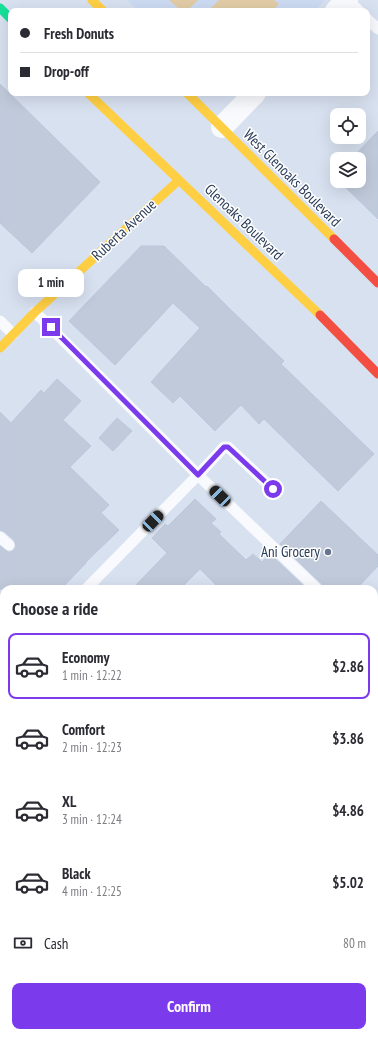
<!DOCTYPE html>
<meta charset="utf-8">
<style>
:root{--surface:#fff;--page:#f7f7f7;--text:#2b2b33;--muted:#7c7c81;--line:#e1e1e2;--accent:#7c3aed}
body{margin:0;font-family:"PT Sans Narrow",sans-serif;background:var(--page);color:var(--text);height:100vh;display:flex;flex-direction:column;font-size:15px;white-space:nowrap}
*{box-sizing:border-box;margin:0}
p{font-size:13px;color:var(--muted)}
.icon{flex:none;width:22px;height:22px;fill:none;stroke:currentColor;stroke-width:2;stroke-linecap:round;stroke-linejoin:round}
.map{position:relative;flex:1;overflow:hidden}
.side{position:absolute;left:0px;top:585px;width:378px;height:452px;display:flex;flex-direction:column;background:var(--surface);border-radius:12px 12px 0 0;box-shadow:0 4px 16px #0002}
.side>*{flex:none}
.banner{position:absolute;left:8px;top:8px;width:362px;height:88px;border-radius:8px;box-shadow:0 4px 16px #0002;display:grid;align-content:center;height:88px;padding:0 12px;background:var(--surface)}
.tools{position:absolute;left:330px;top:108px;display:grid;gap:8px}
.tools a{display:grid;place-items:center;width:36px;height:36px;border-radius:8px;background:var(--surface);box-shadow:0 4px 16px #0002;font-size:20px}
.end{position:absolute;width:18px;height:18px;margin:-9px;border:5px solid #7c3aed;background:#fff;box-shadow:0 0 0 2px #fff}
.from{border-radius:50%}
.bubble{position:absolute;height:28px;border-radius:8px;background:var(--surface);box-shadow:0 4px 16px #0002;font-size:13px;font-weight:600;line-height:28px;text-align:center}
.car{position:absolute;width:12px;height:24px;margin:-12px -6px;border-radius:5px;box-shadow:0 0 3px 1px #0007;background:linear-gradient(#222 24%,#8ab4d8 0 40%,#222 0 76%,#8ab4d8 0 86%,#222 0)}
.banner b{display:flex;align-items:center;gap:14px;height:38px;font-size:15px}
.banner b+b{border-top:1px solid var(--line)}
.banner i{width:10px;height:10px;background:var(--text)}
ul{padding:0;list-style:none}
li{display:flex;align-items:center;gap:12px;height:66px;margin:0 8px 6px;padding:0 4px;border:2px solid transparent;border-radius:8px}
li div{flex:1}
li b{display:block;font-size:15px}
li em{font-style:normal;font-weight:600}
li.active{border-color:var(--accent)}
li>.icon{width:36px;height:36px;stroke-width:1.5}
h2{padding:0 12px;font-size:18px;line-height:48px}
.pay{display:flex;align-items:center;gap:10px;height:44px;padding:0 12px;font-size:15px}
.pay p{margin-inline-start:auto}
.primary-button{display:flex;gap:8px;margin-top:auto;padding:8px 12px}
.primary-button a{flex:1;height:46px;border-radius:8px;background:var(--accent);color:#fff;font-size:16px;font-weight:600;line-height:46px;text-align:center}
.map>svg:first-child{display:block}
.built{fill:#ccdbf2}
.green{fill:#e1cca6}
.building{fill:#c0cada;stroke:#bbc7db}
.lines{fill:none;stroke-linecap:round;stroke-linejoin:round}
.lane{stroke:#f9fafd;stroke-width:11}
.street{stroke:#f9fafd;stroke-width:22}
.fast{stroke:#16e098;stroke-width:9}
.slow{stroke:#ffcf43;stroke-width:9}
.jam{stroke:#f24e42;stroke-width:9}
.route{stroke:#7c3aed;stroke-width:5}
.poi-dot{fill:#66758d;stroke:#fff;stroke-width:1.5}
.labels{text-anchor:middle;stroke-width:3;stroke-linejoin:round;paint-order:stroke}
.street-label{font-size:15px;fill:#293b57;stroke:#fff}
.poi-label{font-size:15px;fill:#293b57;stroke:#fff;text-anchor:end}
</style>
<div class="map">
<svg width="378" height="1037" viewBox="0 0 378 1037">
<rect width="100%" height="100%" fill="#d8e1f0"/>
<path class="built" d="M127,0h198l-10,11h-177z"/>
<g class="green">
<path d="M169,0h29l-11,11h-6z"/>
<path d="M219,0h55l5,4 -7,7h-64z"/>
</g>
<g class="building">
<path d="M0,84l100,98 -68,71 -32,-30z"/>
<path d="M378,131v88l-39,-38h20v-22h-8z"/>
<path d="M141,246h23l42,41 1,-1 21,21 56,54 -3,3 93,90 -36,37 -74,-72 -5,5 -18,-19 -26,26 -35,-35 -7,7 -22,-21 49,-54 -27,-25 -58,62 -46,-44z"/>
<path d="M57,379l24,22 -18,19 28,26 -21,21 39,38 -8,8 18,17 -33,32v1l-25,26h-61v-43l8,6h3l3,-2 2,-4 -1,-4 -1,-2 -9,-8 -5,-2v-118l11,11 30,-33 3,3z"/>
<path d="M117,418l15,13 -19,20 -14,-13z"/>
<path d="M195,499l21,20 -5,4 10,9 -2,2 27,26 7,-6 9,8 8,-8 37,35h-87l-20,-20 -20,20h-48l35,-36 -15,-15 13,-14 3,2z"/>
<path d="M321,501l57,54v11l-22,23h-32l-2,-5 -42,-40z"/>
</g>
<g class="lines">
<g class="lane">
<path d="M348,0l11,11"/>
<path d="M367,19l11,10"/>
<path d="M35,312l163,163 119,114"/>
<path d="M0,321l13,13"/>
<path d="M0,537l9,8"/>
<path d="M86,589l112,-114 26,-28h4l45,42"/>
<path d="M374,644l4,4"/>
<path d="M0,677l4,-4"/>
<path d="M374,950l4,-4"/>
<path d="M288,1037l4,-4"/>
</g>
<g class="street">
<path d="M336,11l11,-11"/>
<path d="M222,127l33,-34"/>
</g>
<g class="fast">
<path d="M0,8l11,11"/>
<path d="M0,998l4,-4"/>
</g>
<g class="slow">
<path d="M92,0l11,11"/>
<path d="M88,93l232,222"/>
<path d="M187,93l147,146"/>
<path d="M0,348l35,-36 144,-132"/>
<path d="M374,623l4,-4"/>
</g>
<g class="jam">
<path d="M334,239l44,44"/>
<path d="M320,315l58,59"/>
</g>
</g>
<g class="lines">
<path class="route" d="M51,327l147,148 26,-28h4l45,42"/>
</g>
<circle class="poi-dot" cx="328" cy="552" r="4"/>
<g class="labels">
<g class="street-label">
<text transform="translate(292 178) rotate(45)" y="5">West Glenoaks Boulevard</text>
<text transform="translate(244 222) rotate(44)" y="5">Glenoaks Boulevard</text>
<text transform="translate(124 230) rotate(-43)" y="5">Ruberta Avenue</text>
</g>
<g class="poi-label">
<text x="320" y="557">Ani Grocery</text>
</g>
</g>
</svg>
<div class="tools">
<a><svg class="icon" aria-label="locate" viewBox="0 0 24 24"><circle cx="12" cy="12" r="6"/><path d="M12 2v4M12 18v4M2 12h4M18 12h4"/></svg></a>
<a><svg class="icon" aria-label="layers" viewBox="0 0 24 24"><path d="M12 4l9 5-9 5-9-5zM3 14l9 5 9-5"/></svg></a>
</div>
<i class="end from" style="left:273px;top:489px"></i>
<i class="end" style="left:51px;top:327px"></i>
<div class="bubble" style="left:18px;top:269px;width:66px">1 min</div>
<i class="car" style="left:220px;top:496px;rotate:314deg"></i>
<i class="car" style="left:153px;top:521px;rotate:44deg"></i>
<div class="banner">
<b><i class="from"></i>Fresh Donuts</b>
<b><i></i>Drop-off</b>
</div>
<section class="side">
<h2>Choose a ride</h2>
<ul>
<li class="active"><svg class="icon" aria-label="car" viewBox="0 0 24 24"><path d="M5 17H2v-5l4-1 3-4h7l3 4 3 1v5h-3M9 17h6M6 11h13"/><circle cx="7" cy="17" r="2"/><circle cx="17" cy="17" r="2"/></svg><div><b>Economy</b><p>1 min · 12:22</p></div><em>$2.86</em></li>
<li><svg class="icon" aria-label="car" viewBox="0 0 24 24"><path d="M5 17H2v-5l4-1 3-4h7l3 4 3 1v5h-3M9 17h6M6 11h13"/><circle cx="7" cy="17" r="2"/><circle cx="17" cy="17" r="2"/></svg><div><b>Comfort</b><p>2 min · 12:23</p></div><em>$3.86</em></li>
<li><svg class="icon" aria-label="car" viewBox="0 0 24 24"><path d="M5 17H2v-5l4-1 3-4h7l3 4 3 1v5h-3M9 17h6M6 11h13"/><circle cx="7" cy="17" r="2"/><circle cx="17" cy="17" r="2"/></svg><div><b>XL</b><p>3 min · 12:24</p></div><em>$4.86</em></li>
<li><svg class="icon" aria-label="car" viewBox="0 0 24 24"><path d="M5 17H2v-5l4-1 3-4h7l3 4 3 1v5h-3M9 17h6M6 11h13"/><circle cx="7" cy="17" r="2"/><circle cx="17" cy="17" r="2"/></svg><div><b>Black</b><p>4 min · 12:25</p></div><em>$5.02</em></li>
</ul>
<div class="pay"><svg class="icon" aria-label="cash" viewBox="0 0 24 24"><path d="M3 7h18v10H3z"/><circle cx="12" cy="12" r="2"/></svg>Cash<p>80 m</p></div>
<div class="primary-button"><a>Confirm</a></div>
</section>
</div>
